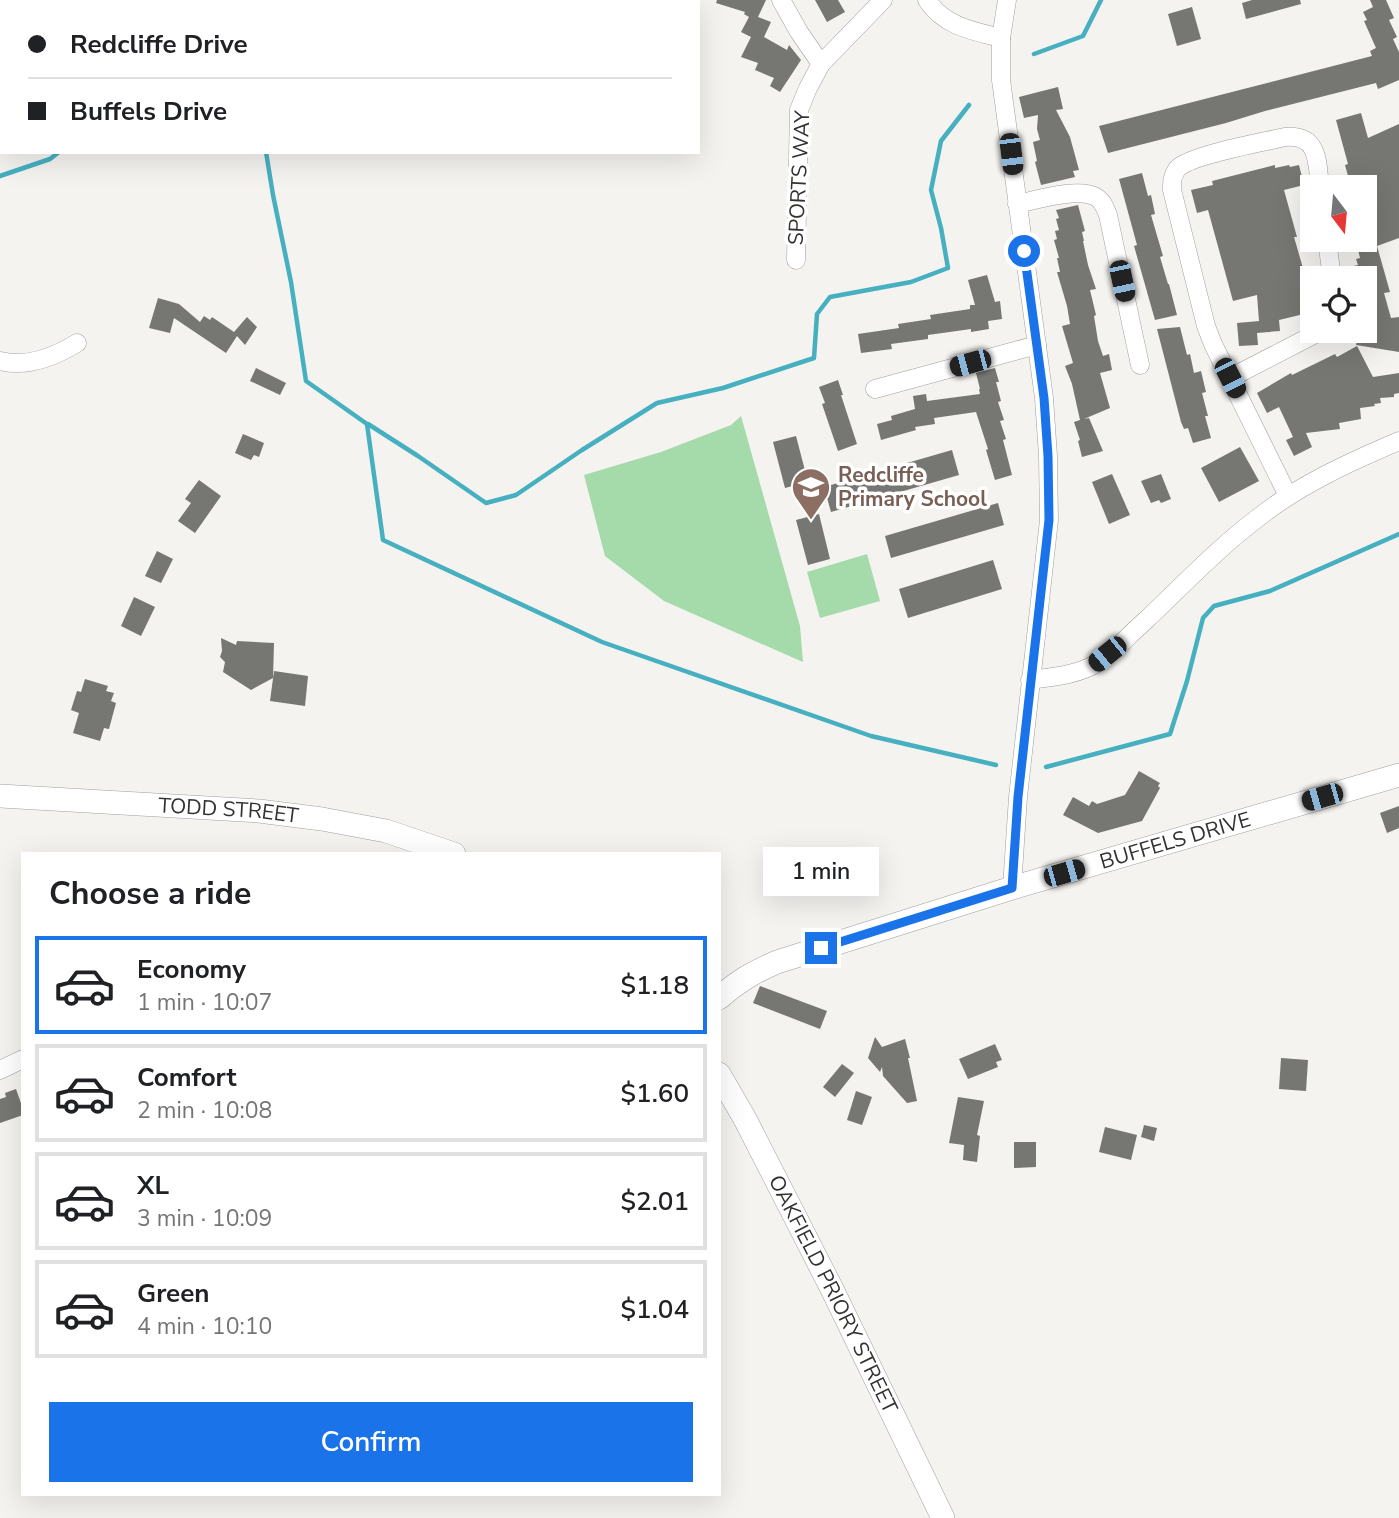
<!DOCTYPE html>
<meta charset="utf-8">
<style>
:root{--surface:#fff;--page:#f2f2f2;--text:#202124;--muted:#757577;--line:#e0e0e0;--accent:#1a73e8}
body{margin:0;font-family:"Nunito Sans",sans-serif;background:var(--page);color:var(--text);height:100vh;display:flex;flex-direction:column;font-size:26px;white-space:nowrap}
*{box-sizing:border-box;margin:0}
p{font-size:23px;color:var(--muted)}
.icon{flex:none;width:38px;height:38px;fill:none;stroke:currentColor;stroke-width:2;stroke-linecap:round;stroke-linejoin:round}
.map{position:relative;flex:1;overflow:hidden}
.panel{position:absolute;left:21px;top:852px;width:700px;height:644px;display:flex;flex-direction:column;background:var(--surface);border-radius:0px;box-shadow:0 7px 28px #0002}
.panel>*{flex:none}
.top-card{position:absolute;left:0px;top:0px;width:700px;height:154px;box-shadow:0 7px 28px #0002;display:grid;align-content:center;height:154px;padding:0 28px;background:var(--surface)}
.needle{width:46px;rotate:164deg}
.buttons{position:absolute;left:1300px;top:175px;display:grid;gap:14px}
.buttons a{display:grid;place-items:center;width:77px;height:77px;border-radius:0px;background:var(--surface);box-shadow:0 7px 28px #0002;font-size:35px}
.end{position:absolute;width:32px;height:32px;margin:-16px;border:9px solid #1a73e8;background:#fff;box-shadow:0 0 0 4px #fff}
.from{border-radius:50%}
.bubble{position:absolute;height:49px;border-radius:0px;background:var(--surface);box-shadow:0 7px 28px #0002;font-size:23px;font-weight:600;line-height:49px;text-align:center}
.car{position:absolute;width:21px;height:42px;margin:-21px -10px;border-radius:9px;box-shadow:0 0 5px 2px #0007;background:linear-gradient(#222 24%,#8ab4d8 0 40%,#222 0 76%,#8ab4d8 0 86%,#222 0)}
.top-card b{display:flex;align-items:center;gap:24px;height:66px;font-size:26px}
.top-card b+b{border-top:2px solid var(--line)}
.top-card i{width:18px;height:18px;background:var(--text)}
ul{padding:0;list-style:none}
li{display:flex;align-items:center;gap:21px;height:98px;margin:0 14px 10px;padding:0 14px;border:4px solid var(--line);border-radius:0px}
li div{flex:1}
li b{display:block;font-size:26px}
li em{font-style:normal;font-weight:600}
li.selected{border-color:var(--accent)}
li>.icon{width:63px;height:63px;stroke-width:1.5}
h2{padding:0 28px;font-size:32px;line-height:84px}
.cta{display:flex;gap:14px;margin-top:auto;padding:14px 28px}
.cta a{flex:1;height:80px;border-radius:0px;background:var(--accent);color:#fff;font-size:28px;font-weight:600;line-height:80px;text-align:center}
.map>svg:first-child{display:block}
.green{fill:#a5daaa}
.lines{fill:none;stroke-linecap:round;stroke-linejoin:round}
.stream{stroke:#46afc0;stroke-width:4.5}
.building{fill:#767673}
.minor-casing{stroke:#a09f9d;stroke-width:19}
.tertiary-casing{stroke:#a09f9d;stroke-width:24}
.minor{stroke:#fff;stroke-width:18}
.tertiary{stroke:#fff;stroke-width:23}
.route{stroke:#1a73e8;stroke-width:9}
.labels{text-anchor:middle;stroke-width:7;stroke-linejoin:round;paint-order:stroke}
.street-label{font-size:21px;fill:#323231;stroke:#fff}
.education-label{font-size:21px;font-weight:bold;fill:#785e54;stroke:#fff;text-anchor:start}
</style>
<div class="map">
<svg width="1399" height="1518" viewBox="0 0 1399 1518">
<rect width="100%" height="100%" fill="#f4f3f0"/>
<g class="green">
<path d="M741,416l59,210 3,36 -139,-61 -59,-45 -21,-81 77,-23 70,-27z"/>
<path d="M867,554l13,47 -60,17 -13,-46z"/>
</g>
<g class="lines">
<g class="stream">
<path d="M1034,54l49,-18 18,-36"/>
<path d="M266,152l7,43 18,87 15,99 61,43 16,116 219,102 269,94 125,29"/>
<path d="M0,176l50,-17 9,-7"/>
<path d="M368,424l50,32 68,47 30,-8 66,-45 75,-47 66,-15 91,-30 3,-44 13,-17 81,-15 37,-14 -7,-40 -10,-38 10,-49 28,-36"/>
<path d="M1046,767l124,-33 17,-53 16,-63 11,-12 56,-15 129,-57"/>
</g>
</g>
<g class="building">
<path d="M717,0h49l-8,17 13,5 -7,15 23,13 2,-5 12,15 -21,32 -10,-6 4,-8 -19,-8 3,-7 -17,-6 10,-20 -10,-5 8,-15 -5,-3 1,-2 -29,-9z"/>
<path d="M815,0h23l7,12 -18,10z"/>
<path d="M1252,0h48l1,4 -55,15 -4,-16z"/>
<path d="M1370,0h16l8,18 -5,2 8,17 -4,2 6,13v28l-21,9 -2,-6 -111,28 -39,12 -118,30 -9,-27 273,-70 -2,-5 6,-3 -12,-27 3,-1 -4,-8 10,-5z"/>
<path d="M1192,7l9,32 -24,7 -9,-32z"/>
<path d="M1058,87l5,22 -7,1 14,27 9,33 -6,1 2,6 -34,8 -6,-23 2,-1 -4,-19 7,-2 -3,-11 1,-14 -14,3 -5,-21z"/>
<path d="M1361,113l7,25 31,-14v114l-22,8 13,46 -6,1 7,25 8,-1v35l-43,-7 3,-14h6v-53h-12l-4,-11 9,-2 -2,-6 4,-1 -4,-16 9,-2v-53h-14l-6,-22 3,-1 -12,-44z"/>
<path d="M1275,165v3l14,-3 1,2 9,-2 5,20 -20,5 13,47h-3l13,45 -1,1 6,29 -33,8 1,11 -23,2 1,12 -19,1 -2,-23 22,-2 -2,-26 -24,6 -25,-91 -11,3 -6,-23 22,-5 -1,-4z"/>
<path d="M1142,173l6,23 3,-1 4,19 -4,1 12,41 -3,1 8,27h1l8,31 -22,5 -21,-74 3,-1 -18,-66z"/>
<path d="M1078,205l7,26 -3,1 2,9h-1l5,24 8,24 -6,1 6,25 -2,1 4,25 5,15 6,-2 3,16 -12,3 10,35 -26,11 5,-1 14,33 -21,6 -4,-16 2,-1 -6,-18 6,-2 -8,-36 -7,-18 8,-3 -11,-37 8,-2 -3,-18 -10,-34h3l-3,-14h2l-5,-18 3,-1 -2,-8 4,-1 -3,-11 3,-1 -3,-8z"/>
<path d="M987,275l8,27 5,-1 2,18 -14,2 1,8 -18,3v-3l-43,6v4l-37,5 1,5 -31,4 -3,-19 41,-6 -1,-4 33,-5 -1,-4 40,-6v-4h5l-7,-25z"/>
<path d="M158,298l21,6 21,18 4,-6 6,4 2,-3 22,15 13,-15 10,10 -12,18 -8,-9 -11,17 -52,-35 -4,15 -21,-5z"/>
<path d="M1180,327l7,28 3,-1 4,19 7,-2 5,21 -4,1 6,23h-3l6,22 -18,5 -5,-15 -4,1 -3,-7 -24,-93z"/>
<path d="M1357,346l16,31 26,-4v20l-5,1v3l-14,1 1,5 -7,1 1,2 -15,2 1,11 -22,4 1,6 -34,4 6,14 -18,9 -8,-16 7,-3 -14,-30 -12,6 -10,-20 34,-20 1,2 43,-21 2,3z"/>
<path d="M256,368l30,15 -6,12 -30,-14z"/>
<path d="M995,368l4,14h-3l5,19 -3,1 6,18 -4,1 6,18 -3,1 9,35 -17,5 -9,-30 2,-1 -12,-37 -42,6 1,6 -20,3 1,3 -35,10 -4,-16 15,-4 -1,-4 24,-7 -2,-13 13,-2 1,7 53,-7 -1,-5h1l-4,-16z"/>
<path d="M838,380l5,15h-2l16,49 -19,7 -16,-47 3,-1 -6,-16z"/>
<path d="M243,434l21,9 -5,14 -5,-2 -3,5 -16,-7z"/>
<path d="M796,436l12,46 -23,6 -12,-46z"/>
<path d="M1240,447l19,34 -40,21 -18,-34z"/>
<path d="M952,450l7,25 -128,37 -7,-25z"/>
<path d="M1112,474l18,41 -21,9 -17,-42z"/>
<path d="M1161,474l10,25 -10,4 -2,-3 -8,3 -10,-22z"/>
<path d="M199,480l22,16 -26,37 -17,-12 13,-18 -6,-4z"/>
<path d="M998,503l6,22 -113,33 -6,-22z"/>
<path d="M819,514l11,45 -22,6 -12,-45z"/>
<path d="M157,551l16,8 -12,24 -16,-7z"/>
<path d="M993,560l9,29 -94,29 -9,-29z"/>
<path d="M134,597l21,10 -14,29 -20,-10z"/>
<path d="M221,638l15,7 1,-4 37,2 -1,35 -22,12 -28,-18 2,-10 -5,-5 2,-6z"/>
<path d="M274,671l34,5 -3,30 -35,-5z"/>
<path d="M85,679l23,7 -2,5 8,2 -3,8 5,2 -7,26 -5,-1 -4,13 -27,-8 6,-20 -8,-3 6,-19 4,1z"/>
<path d="M1139,771l21,12 -2,3 2,2 -18,33 -44,12 -35,-18 10,-18 16,9 3,-5 5,3 28,-9z"/>
<path d="M1399,806v22l-12,5 -7,-20z"/>
<path d="M760,986l67,25 -7,18 -67,-26z"/>
<path d="M875,1037l7,10 23,-8 5,19h-2l9,43 -10,2 -24,-27 -1,-9 -2,5 -12,-14z"/>
<path d="M995,1044l7,16 -6,2 2,5 -30,12 -9,-20z"/>
<path d="M1281,1058l27,2 -2,31 -27,-2z"/>
<path d="M842,1064l12,9 -19,24 -12,-10z"/>
<path d="M16,1089l7,20v6l-23,8v-24l6,-2 -1,-4z"/>
<path d="M856,1091l16,6 -10,28 -15,-5z"/>
<path d="M958,1097l26,4 -7,34 3,1 -3,26 -14,-2 1,-15 -15,-2z"/>
<path d="M1144,1125l13,3 -3,13 -13,-4z"/>
<path d="M1105,1127l32,8 -6,25 -32,-8z"/>
<path d="M1014,1142h22v25l-22,1z"/>
</g>
<g class="lines">
<g class="minor-casing">
<g id="minor">
<path d="M781,0l18,32 22,32"/>
<path d="M927,0c17,26 45,31 74,38"/>
<path d="M1007,0l-6,38v42l43,318 4,58 1,64 -31,277 -6,91"/>
<path d="M1017,204c20,-4 61,-17 79,-7 7,4 9,11 12,18l32,150"/>
<path d="M1327,240l5,38"/>
<path d="M796,260l3,-150 9,-22 13,-24 62,-64"/>
<path d="M0,361c27,7 54,-4 77,-18"/>
<path d="M1230,378l91,-47"/>
<path d="M875,389l162,-44"/>
<path d="M1288,496l-75,-152 -7,-18 -34,-136c0,-8 0,-14 5,-21 12,-14 87,-27 108,-32 34,-3 32,24 35,50"/>
<path d="M1030,680c22,-3 48,-5 67,-17 17,-11 32,-28 48,-42 37,-35 73,-73 114,-104 42,-33 91,-55 140,-76"/>
<path d="M0,1070l23,-11"/>
</g>
</g>
<g class="tertiary-casing">
<g id="tertiary">
<path id="s1" d="M0,796l259,15 63,8 64,12 68,23"/>
<path id="s2" d="M719,998c19,-17 35,-26 58,-36l235,-74 387,-113"/>
<path id="s3" d="M719,1074l26,45 88,172 110,227"/>
</g>
</g>
<use href="#minor" class="minor"/>
<use href="#tertiary" class="tertiary"/>
</g>
<g class="lines">
<path class="route" d="M821,948l191,-60 6,-91 31,-277 -1,-64 -4,-58 -20,-147"/>
</g>
<defs>
<g id="school-pin" transform="scale(2.0125)"><path d="M0 17L-7.5 6A9.5 9.5 0 1 1 7.5 6Z" fill="#8d6e63" stroke="#fff"/><path d="M0-5L7-2L0 1L-7-2ZM-4 1L0 2.5L4 1V4Q0 6-4 4Z" fill="#fff"/></g>
</defs>
<g fill-rule="evenodd">
<use href="#school-pin" x="811" y="487"/>
</g>
<g class="labels">
<g class="street-label">
<text transform="translate(799 178) rotate(-87)" y="7">SPORTS WAY</text>
<text dy="7" stroke="none"><textPath href="#s1" startOffset="229">TODD STREET</textPath></text>
<text dy="7" stroke="none"><textPath href="#s2" startOffset="485">BUFFELS DRIVE</textPath></text>
<text dy="7" stroke="none"><textPath href="#s3" startOffset="248">OAKFIELD PRIORY STREET</textPath></text>
</g>
<g class="education-label">
<text x="838" y="482">Redcliffe<tspan x="838" dy="24">Primary School</tspan></text>
</g>
</g>
</svg>
<div class="buttons">
<a><svg class="needle" viewBox="-14 -14 28 28"><path d="M0-13l5 13h-10z" fill="#e53935"/><path d="M0 13l5-13h-10z" fill="#757577"/></svg></a>
<a><svg class="icon" aria-label="locate" viewBox="0 0 24 24"><circle cx="12" cy="12" r="6"/><path d="M12 2v4M12 18v4M2 12h4M18 12h4"/></svg></a>
</div>
<i class="end from" style="left:1024px;top:251px"></i>
<i class="end" style="left:821px;top:948px"></i>
<div class="bubble" style="left:763px;top:847px;width:116px">1 min</div>
<i class="car" style="left:1011px;top:154px;rotate:173deg"></i>
<i class="car" style="left:1122px;top:281px;rotate:168deg"></i>
<i class="car" style="left:970px;top:363px;rotate:255deg"></i>
<i class="car" style="left:1230px;top:378px;rotate:153deg"></i>
<i class="car" style="left:1107px;top:654px;rotate:231deg"></i>
<i class="car" style="left:1322px;top:797px;rotate:254deg"></i>
<i class="car" style="left:1064px;top:873px;rotate:74deg"></i>
<div class="top-card">
<b><i class="from"></i>Redcliffe Drive</b>
<b><i></i>Buffels Drive</b>
</div>
<section class="panel">
<h2>Choose a ride</h2>
<ul>
<li class="selected"><svg class="icon" aria-label="car" viewBox="0 0 24 24"><path d="M5 17H2v-5l4-1 3-4h7l3 4 3 1v5h-3M9 17h6M6 11h13"/><circle cx="7" cy="17" r="2"/><circle cx="17" cy="17" r="2"/></svg><div><b>Economy</b><p>1 min · 10:07</p></div><em>$1.18</em></li>
<li><svg class="icon" aria-label="car" viewBox="0 0 24 24"><path d="M5 17H2v-5l4-1 3-4h7l3 4 3 1v5h-3M9 17h6M6 11h13"/><circle cx="7" cy="17" r="2"/><circle cx="17" cy="17" r="2"/></svg><div><b>Comfort</b><p>2 min · 10:08</p></div><em>$1.60</em></li>
<li><svg class="icon" aria-label="car" viewBox="0 0 24 24"><path d="M5 17H2v-5l4-1 3-4h7l3 4 3 1v5h-3M9 17h6M6 11h13"/><circle cx="7" cy="17" r="2"/><circle cx="17" cy="17" r="2"/></svg><div><b>XL</b><p>3 min · 10:09</p></div><em>$2.01</em></li>
<li><svg class="icon" aria-label="car" viewBox="0 0 24 24"><path d="M5 17H2v-5l4-1 3-4h7l3 4 3 1v5h-3M9 17h6M6 11h13"/><circle cx="7" cy="17" r="2"/><circle cx="17" cy="17" r="2"/></svg><div><b>Green</b><p>4 min · 10:10</p></div><em>$1.04</em></li>
</ul>
<div class="cta"><a>Confirm</a></div>
</section>
</div>
